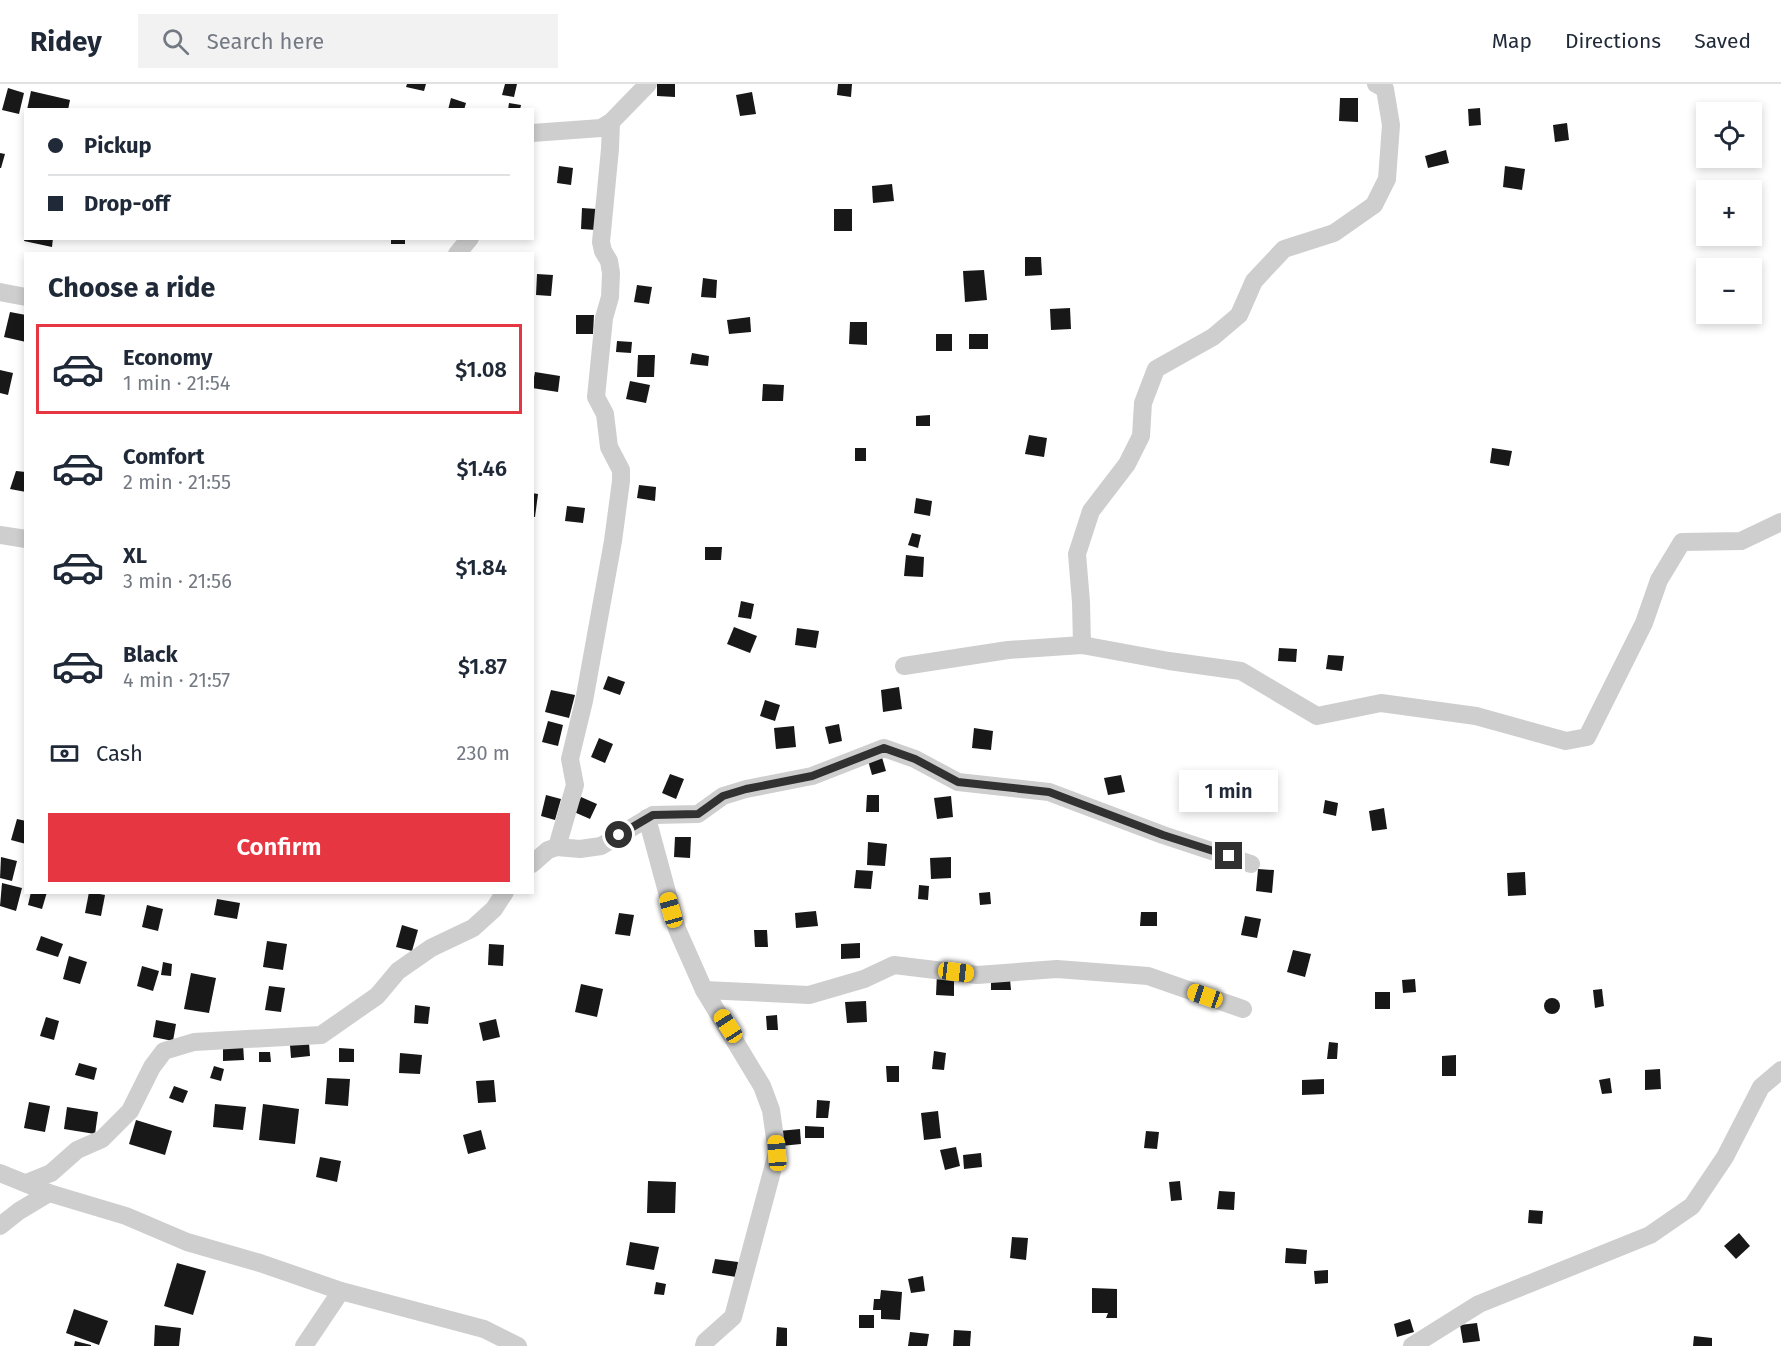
<!DOCTYPE html>
<meta charset="utf-8">
<style>
:root{--surface:#fff;--page:#f2f2f3;--text:#1f2937;--muted:#747a83;--line:#e0e1e3;--accent:#e53641}
body{margin:0;font-family:"Fira Sans",sans-serif;background:var(--page);color:var(--text);height:100vh;display:flex;flex-direction:column;font-size:22px;white-space:nowrap}
*{box-sizing:border-box;margin:0}
p{font-size:20px;color:var(--muted)}
.icon{flex:none;width:33px;height:33px;fill:none;stroke:currentColor;stroke-width:2;stroke-linecap:round;stroke-linejoin:round}
.map{position:relative;flex:1;overflow:hidden}
.side{position:absolute;left:24px;top:168px;width:510px;height:642px;display:flex;flex-direction:column;background:var(--surface);border-radius:0px;box-shadow:0 3px 9px #0003}
.side>*{flex:none}
.top-card{position:absolute;left:24px;top:24px;width:510px;height:132px;border-radius:0px;box-shadow:0 3px 9px #0003;display:grid;align-content:center;height:132px;padding:0 24px;background:var(--surface)}
.tools{position:absolute;left:1696px;top:18px;display:grid;gap:12px}
.tools a{display:grid;place-items:center;width:66px;height:66px;border-radius:0px;background:var(--surface);box-shadow:0 3px 9px #0003;font-size:30px}
.end{position:absolute;width:27px;height:27px;margin:-14px;border:8px solid #313131;background:#fff;box-shadow:0 0 0 3px #fff}
.from{border-radius:50%}
.bubble{position:absolute;height:42px;border-radius:0px;background:var(--surface);box-shadow:0 3px 9px #0003;font-size:20px;font-weight:600;line-height:42px;text-align:center}
.car{position:absolute;width:18px;height:36px;margin:-18px -9px;border-radius:8px;box-shadow:0 0 4px 2px #0007;background:linear-gradient(#f5c518 24%,#345 0 40%,#f5c518 0 76%,#345 0 86%,#f5c518 0)}
.top-card b{display:flex;align-items:center;gap:21px;height:57px;font-size:22px}
.top-card b+b{border-top:2px solid var(--line)}
.top-card i{width:15px;height:15px;background:var(--text)}
ul{padding:0;list-style:none}
li{display:flex;align-items:center;gap:18px;height:90px;margin:0 12px 9px;padding:0 12px;border:3px solid transparent;border-radius:0px}
li div{flex:1}
li b{display:block;font-size:22px}
li em{font-style:normal;font-weight:600}
li.active{border-color:var(--accent)}
li>.icon{width:54px;height:54px;stroke-width:1.5}
h2{padding:0 24px;font-size:27px;line-height:72px}
.pay{display:flex;align-items:center;gap:15px;height:66px;padding:0 24px;font-size:22px}
.pay p{margin-inline-start:auto}
.action{display:flex;gap:12px;margin-top:auto;padding:12px 24px}
.action a{flex:1;height:69px;border-radius:0px;background:var(--accent);color:#fff;font-size:24px;font-weight:600;line-height:69px;text-align:center}
header{display:flex;align-items:center;gap:36px;box-sizing:border-box;height:84px;padding:0 30px;background:var(--surface);border-bottom:2px solid var(--line)}
header strong{font-size:28px}
nav{display:flex;gap:33px;margin-inline-start:auto;font-size:21px}
.search{width:420px;height:54px;background:var(--page);display:flex;align-items:center;gap:15px;box-sizing:border-box;padding:0 21px;border-radius:0px;color:var(--muted);font-size:22px}
.map>svg:first-child{display:block}
.building{fill:#181818}
.lines{fill:none;stroke-linecap:round;stroke-linejoin:round}
.minor{stroke:#cecece;stroke-width:18}
.route{stroke:#313131;stroke-width:8}
</style>
<header>
<strong>Ridey</strong>
<div class="search"><svg class="icon" aria-label="search" viewBox="0 0 24 24"><circle cx="10" cy="10" r="6"/><path d="M15 15l6 6"/></svg>Search here</div>
<nav><a>Map</a><a>Directions</a><a>Saved</a></nav>
</header>
<div class="map">
<svg width="1781" height="1262" viewBox="0 0 1781 1262">
<rect width="100%" height="100%" fill="#fff"/>
<g class="building">
<path d="M407,0h19l-2,7 -18,-4z"/>
<path d="M505,0h12l-3,13 -12,-2z"/>
<path d="M657,0h18v13l-18,-1z"/>
<path d="M838,0h14l-1,13 -14,-2z"/>
<path d="M8,4l16,5 -5,21 -17,-4z"/>
<path d="M31,7l39,9 -2,10h-41z"/>
<path d="M752,8l4,22 -16,2 -4,-21z"/>
<path d="M451,14l15,5 -2,7h-16z"/>
<path d="M1340,14h18v24l-19,-1z"/>
<path d="M509,19l12,2 -1,5h-12z"/>
<path d="M1480,24l1,17 -12,1 -1,-17z"/>
<path d="M1567,39l2,17 -14,2 -2,-17z"/>
<path d="M1446,66l3,13 -21,5 -3,-12z"/>
<path d="M0,69l5,1 -4,14h-1z"/>
<path d="M559,82l14,2 -2,17 -14,-2z"/>
<path d="M1505,82l20,3 -3,21 -19,-3z"/>
<path d="M892,100l2,17 -21,2 -1,-17z"/>
<path d="M582,124l15,1 -1,21 -15,-1z"/>
<rect x="834" y="125" width="18" height="22"/>
<path d="M25,154h28l-1,9 -28,-6z"/>
<rect x="391" y="154" width="14" height="6"/>
<path d="M1025,173h16l1,18 -17,1z"/>
<path d="M984,186l3,30 -22,2 -2,-31z"/>
<path d="M537,190l16,1 -2,21 -15,-1z"/>
<path d="M703,194l14,2 -1,18 -15,-1z"/>
<path d="M637,201l15,2 -3,17 -15,-2z"/>
<path d="M1070,224l1,21 -20,1 -1,-21z"/>
<path d="M10,228l16,3v27l-22,-5z"/>
<path d="M576,231h18l-1,19h-17z"/>
<path d="M750,233l1,15 -22,2 -2,-14z"/>
<path d="M850,238h17v23l-18,-1z"/>
<rect x="936" y="250" width="16" height="17"/>
<rect x="969" y="250" width="19" height="15"/>
<path d="M617,257l15,1 -1,11 -15,-1z"/>
<path d="M692,269l17,3 -1,10 -18,-2z"/>
<path d="M638,271h17l-1,22h-17z"/>
<path d="M0,286l13,3 -5,22 -8,-2z"/>
<path d="M535,288l25,4 -2,16 -26,-4z"/>
<path d="M630,297l20,4 -4,18 -20,-4z"/>
<path d="M763,300l21,1 -1,16h-21z"/>
<path d="M930,331v11h-14v-10z"/>
<path d="M1029,351l18,3 -3,19 -19,-3z"/>
<rect x="855" y="364" width="11" height="13"/>
<path d="M1492,364l20,3 -3,15 -19,-3z"/>
<path d="M16,387l10,1v20l-16,-3z"/>
<path d="M639,401l17,2 -1,14 -18,-3z"/>
<path d="M532,409l6,1 -3,23h-3z"/>
<path d="M916,414l16,3 -2,15 -16,-3z"/>
<path d="M567,422l18,2 -2,15 -18,-2z"/>
<path d="M912,449l9,2 -3,13 -10,-3z"/>
<path d="M705,463h17l-1,13h-16z"/>
<path d="M906,471l18,2 -1,20 -19,-1z"/>
<path d="M741,517l13,3 -3,15 -13,-2z"/>
<path d="M734,543l23,9 -7,17 -23,-9z"/>
<path d="M797,544l22,3 -3,17 -21,-3z"/>
<path d="M1279,564l18,1 -1,13 -18,-1z"/>
<path d="M1328,571l16,1 -2,15 -16,-2z"/>
<path d="M608,592l17,6 -5,13 -17,-6z"/>
<path d="M899,603l3,22 -19,3 -2,-22z"/>
<path d="M551,606l24,5 -6,23 -24,-6z"/>
<path d="M765,616l15,5 -5,16 -15,-5z"/>
<path d="M548,637l15,4 -5,21 -16,-4z"/>
<path d="M839,640l3,17 -13,3 -4,-17z"/>
<path d="M794,642l2,21 -20,2 -2,-21z"/>
<path d="M974,644l19,3 -2,19 -19,-2z"/>
<path d="M599,654l14,6 -8,19 -14,-6z"/>
<path d="M881,670l5,17 -14,4 -5,-18z"/>
<path d="M670,690l14,5 -8,20 -14,-6z"/>
<path d="M1121,691l4,17 -17,3 -4,-17z"/>
<path d="M546,711l15,4 -6,21 -14,-4z"/>
<path d="M867,711h12v17h-13z"/>
<path d="M951,712l2,21 -16,2 -3,-21z"/>
<path d="M581,713l16,7 -7,15 -16,-7z"/>
<path d="M1325,716l13,3 -2,13 -13,-3z"/>
<path d="M1384,724l3,21 -15,2 -3,-20z"/>
<path d="M17,735l9,2v23l-15,-4z"/>
<path d="M675,753h16l-1,21 -16,-1z"/>
<path d="M868,758l19,2 -2,22 -18,-1z"/>
<path d="M1,773l16,4 -5,20 -12,-3z"/>
<path d="M951,773v21l-20,1 -1,-21z"/>
<path d="M1258,785l16,1 -2,23 -16,-2z"/>
<path d="M856,786l17,1 -2,18 -17,-1z"/>
<path d="M1525,788l1,23 -18,1 -1,-23z"/>
<path d="M2,799l20,5 -6,23 -16,-5z"/>
<path d="M919,801l10,1 -1,14 -10,-1z"/>
<path d="M31,808h16l-5,17 -14,-4z"/>
<path d="M89,808l16,3 -4,21 -16,-3z"/>
<path d="M990,808l1,12 -11,1 -1,-12z"/>
<path d="M217,815l23,4 -3,16 -23,-4z"/>
<path d="M147,821l16,4 -5,22 -16,-4z"/>
<path d="M816,827l2,15 -22,2 -1,-15z"/>
<path d="M1141,828h16v14h-17z"/>
<path d="M619,829l15,2 -4,21 -15,-2z"/>
<path d="M1245,832l16,3 -4,19 -16,-3z"/>
<path d="M402,841l16,5 -6,21 -16,-4z"/>
<path d="M754,846h13l1,17h-13z"/>
<path d="M41,852l22,8 -5,13 -22,-7z"/>
<path d="M267,857l20,3 -4,26 -20,-3z"/>
<path d="M860,859v15l-19,1v-15z"/>
<path d="M489,860l15,1 -1,21 -15,-1z"/>
<path d="M1293,866l18,4 -6,23 -18,-5z"/>
<path d="M69,872l18,6 -7,22 -17,-5z"/>
<path d="M163,878l9,2 -1,12 -10,-1z"/>
<path d="M142,882l17,5 -6,20 -16,-5z"/>
<path d="M191,889l25,5 -7,35 -25,-4z"/>
<path d="M937,890h17v22l-18,-1z"/>
<path d="M991,895h19l1,11h-20z"/>
<path d="M1415,895l1,13 -13,1 -1,-13z"/>
<path d="M581,900l22,5 -6,28 -22,-5z"/>
<path d="M269,902l16,2 -4,24 -16,-2z"/>
<path d="M1602,905l2,17 -9,2 -2,-18z"/>
<rect x="1375" y="908" width="15" height="17"/>
<circle cx="1552" cy="922" r="8"/>
<path d="M866,917l1,21 -20,1 -2,-21z"/>
<path d="M415,921l15,2 -2,17 -14,-1z"/>
<path d="M777,931l1,15h-11l-1,-14z"/>
<path d="M46,933l13,4 -5,19 -14,-4z"/>
<path d="M496,935l4,18 -17,4 -4,-18z"/>
<path d="M156,936l20,4 -3,17 -20,-4z"/>
<path d="M1329,958l9,1 -1,16h-10z"/>
<path d="M309,959l1,13 -19,2 -1,-13z"/>
<path d="M223,960h20l1,16 -21,1z"/>
<path d="M339,964l15,1v13h-15z"/>
<path d="M934,967l12,2 -2,17 -12,-1z"/>
<path d="M259,968h11l1,10h-12z"/>
<path d="M400,969l22,2 -2,19 -21,-1z"/>
<path d="M1456,971v21h-14v-20z"/>
<path d="M79,979l18,5 -3,12 -19,-5z"/>
<path d="M214,982l10,3 -3,12 -11,-3z"/>
<path d="M886,982h13v16h-12z"/>
<path d="M1660,985l1,20 -16,1v-20z"/>
<path d="M327,994l23,1 -2,27 -23,-2z"/>
<path d="M1610,994l2,15 -10,1 -3,-14z"/>
<path d="M1324,995v15l-22,1v-15z"/>
<path d="M494,996l2,22 -18,1 -2,-22z"/>
<path d="M174,1002l14,5 -5,12 -14,-5z"/>
<path d="M817,1016l13,1 -2,17h-12z"/>
<path d="M29,1018l21,4 -5,26 -21,-4z"/>
<path d="M215,1020l31,3 -3,23 -30,-3z"/>
<path d="M263,1020l36,5 -4,35 -36,-4z"/>
<path d="M67,1023l31,5 -3,22 -31,-5z"/>
<path d="M938,1027l3,27 -17,2 -3,-27z"/>
<path d="M136,1036l36,11 -7,24 -36,-11z"/>
<path d="M805,1042l19,1v11h-19z"/>
<path d="M800,1045l1,15 -20,2 -2,-15z"/>
<path d="M481,1046l5,19 -18,5 -5,-19z"/>
<path d="M1146,1047l13,1 -2,17 -13,-1z"/>
<path d="M956,1063l4,19 -15,4 -5,-20z"/>
<path d="M981,1069l1,14 -18,2 -1,-14z"/>
<path d="M320,1073l21,4 -4,21 -21,-5z"/>
<path d="M648,1097l28,1 -1,31h-28z"/>
<path d="M1180,1097l2,19 -11,1 -2,-19z"/>
<path d="M1219,1107l16,1 -1,18 -17,-1z"/>
<path d="M1529,1126l14,1 -1,13 -14,-1z"/>
<path d="M1739,1149l11,13 -14,13 -12,-13z"/>
<path d="M1012,1153l16,1 -2,22 -16,-2z"/>
<path d="M630,1158l29,5 -5,23 -28,-5z"/>
<path d="M1286,1164l21,2 -1,14 -21,-1z"/>
<path d="M715,1175l23,3 -2,15 -24,-4z"/>
<path d="M177,1179l29,8 -13,44 -29,-9z"/>
<path d="M1328,1186v13l-13,1 -1,-13z"/>
<path d="M923,1192l2,15 -14,2 -3,-14z"/>
<path d="M656,1198l10,2 -2,11 -10,-1z"/>
<path d="M1092,1204l25,1v29h-11l2,-5h-16z"/>
<path d="M881,1206l21,2 -2,28 -19,-1v-9h-8l1,-11h6z"/>
<path d="M74,1225l34,12 -9,24 -33,-12z"/>
<rect x="859" y="1231" width="15" height="13"/>
<path d="M1410,1235l4,13 -17,5 -3,-13z"/>
<path d="M1477,1239l3,18 -17,2 -3,-18z"/>
<path d="M155,1241l26,3 -2,18h-25z"/>
<path d="M777,1243l10,1v18h-11z"/>
<path d="M954,1246l17,1 -1,15h-17z"/>
<path d="M910,1248l19,2 -2,12h-19z"/>
<path d="M1694,1252l18,2v8h-19z"/>
<path d="M75,1257l16,4v1h-17z"/>
</g>
<g class="lines">
<g class="minor">
<path d="M532,49l69,-5 10,-6 37,-38"/>
<path d="M457,170l13,-16"/>
<path d="M0,208l26,5"/>
<path d="M0,451l26,4"/>
<path d="M1082,561l-1,-43 -4,-48 14,-43 36,-47 14,-28 2,-33 13,-34 57,-32 26,-22 15,-34 30,-32 50,-16 40,-28 13,-26 4,-54 -6,-36 -9,-5"/>
<path d="M904,582l104,-16 74,-5 87,16 72,10 76,45 64,-13 95,13 90,25 21,-4 57,-114 15,-43 23,-38 59,-1 40,-19"/>
<path d="M647,734l30,111 27,61 58,96 9,24 6,43 -44,164 -28,25 -1,4"/>
<path d="M557,763l18,-62 -5,-26 14,-58 29,-160 8,-60v-11l-12,-23 -4,-33 -9,-17 8,-79 6,-21 1,-24 -2,-12 -6,-10 -2,-9 9,-93 1,-27"/>
<path d="M532,780l16,-14 9,-3 23,2 21,-3 52,-31 45,-1 25,-18 23,-7 66,-13 72,-28 31,11 43,23 91,10 114,43 88,29"/>
<path d="M704,906l105,5 55,-16 30,-14 83,10 80,-6 91,7 95,33"/>
<path d="M0,1089l49,20 77,23 61,26 73,21 81,28 143,38 34,17"/>
<path d="M26,1099l25,-10 26,-23 25,-11 28,-28 22,-44 12,-16 30,-9 127,-7 56,-39 21,-25 33,-23 42,-20 21,-19 11,-17"/>
<path d="M0,1142l19,-15 30,-18"/>
<path d="M304,1262l37,-55"/>
<path d="M1412,1262l67,-42 171,-69 42,-29 33,-49 36,-70 20,-17"/>
</g>
</g>
<g class="lines">
<path class="route" d="M619,751l34,-20 45,-1 25,-18 23,-7 66,-13 72,-28 31,11 43,23 91,10 114,43 66,21"/>
</g>
</svg>
<div class="tools">
<a><svg class="icon" aria-label="locate" viewBox="0 0 24 24"><circle cx="12" cy="12" r="6"/><path d="M12 2v4M12 18v4M2 12h4M18 12h4"/></svg></a>
<a>+</a>
<a>−</a>
</div>
<i class="end from" style="left:619px;top:751px"></i>
<i class="end" style="left:1229px;top:772px"></i>
<div class="bubble" style="left:1179px;top:686px;width:99px">1 min</div>
<i class="car" style="left:671px;top:826px;rotate:344deg"></i>
<i class="car" style="left:956px;top:888px;rotate:97deg"></i>
<i class="car" style="left:1205px;top:912px;rotate:289deg"></i>
<i class="car" style="left:728px;top:942px;rotate:327deg"></i>
<i class="car" style="left:777px;top:1069px;rotate:356deg"></i>
<div class="top-card">
<b><i class="from"></i>Pickup</b>
<b><i></i>Drop-off</b>
</div>
<section class="side">
<h2>Choose a ride</h2>
<ul>
<li class="active"><svg class="icon" aria-label="car" viewBox="0 0 24 24"><path d="M5 17H2v-5l4-1 3-4h7l3 4 3 1v5h-3M9 17h6M6 11h13"/><circle cx="7" cy="17" r="2"/><circle cx="17" cy="17" r="2"/></svg><div><b>Economy</b><p>1 min · 21:54</p></div><em>$1.08</em></li>
<li><svg class="icon" aria-label="car" viewBox="0 0 24 24"><path d="M5 17H2v-5l4-1 3-4h7l3 4 3 1v5h-3M9 17h6M6 11h13"/><circle cx="7" cy="17" r="2"/><circle cx="17" cy="17" r="2"/></svg><div><b>Comfort</b><p>2 min · 21:55</p></div><em>$1.46</em></li>
<li><svg class="icon" aria-label="car" viewBox="0 0 24 24"><path d="M5 17H2v-5l4-1 3-4h7l3 4 3 1v5h-3M9 17h6M6 11h13"/><circle cx="7" cy="17" r="2"/><circle cx="17" cy="17" r="2"/></svg><div><b>XL</b><p>3 min · 21:56</p></div><em>$1.84</em></li>
<li><svg class="icon" aria-label="car" viewBox="0 0 24 24"><path d="M5 17H2v-5l4-1 3-4h7l3 4 3 1v5h-3M9 17h6M6 11h13"/><circle cx="7" cy="17" r="2"/><circle cx="17" cy="17" r="2"/></svg><div><b>Black</b><p>4 min · 21:57</p></div><em>$1.87</em></li>
</ul>
<div class="pay"><svg class="icon" aria-label="cash" viewBox="0 0 24 24"><path d="M3 7h18v10H3z"/><circle cx="12" cy="12" r="2"/></svg>Cash<p>230 m</p></div>
<div class="action"><a>Confirm</a></div>
</section>
</div>
